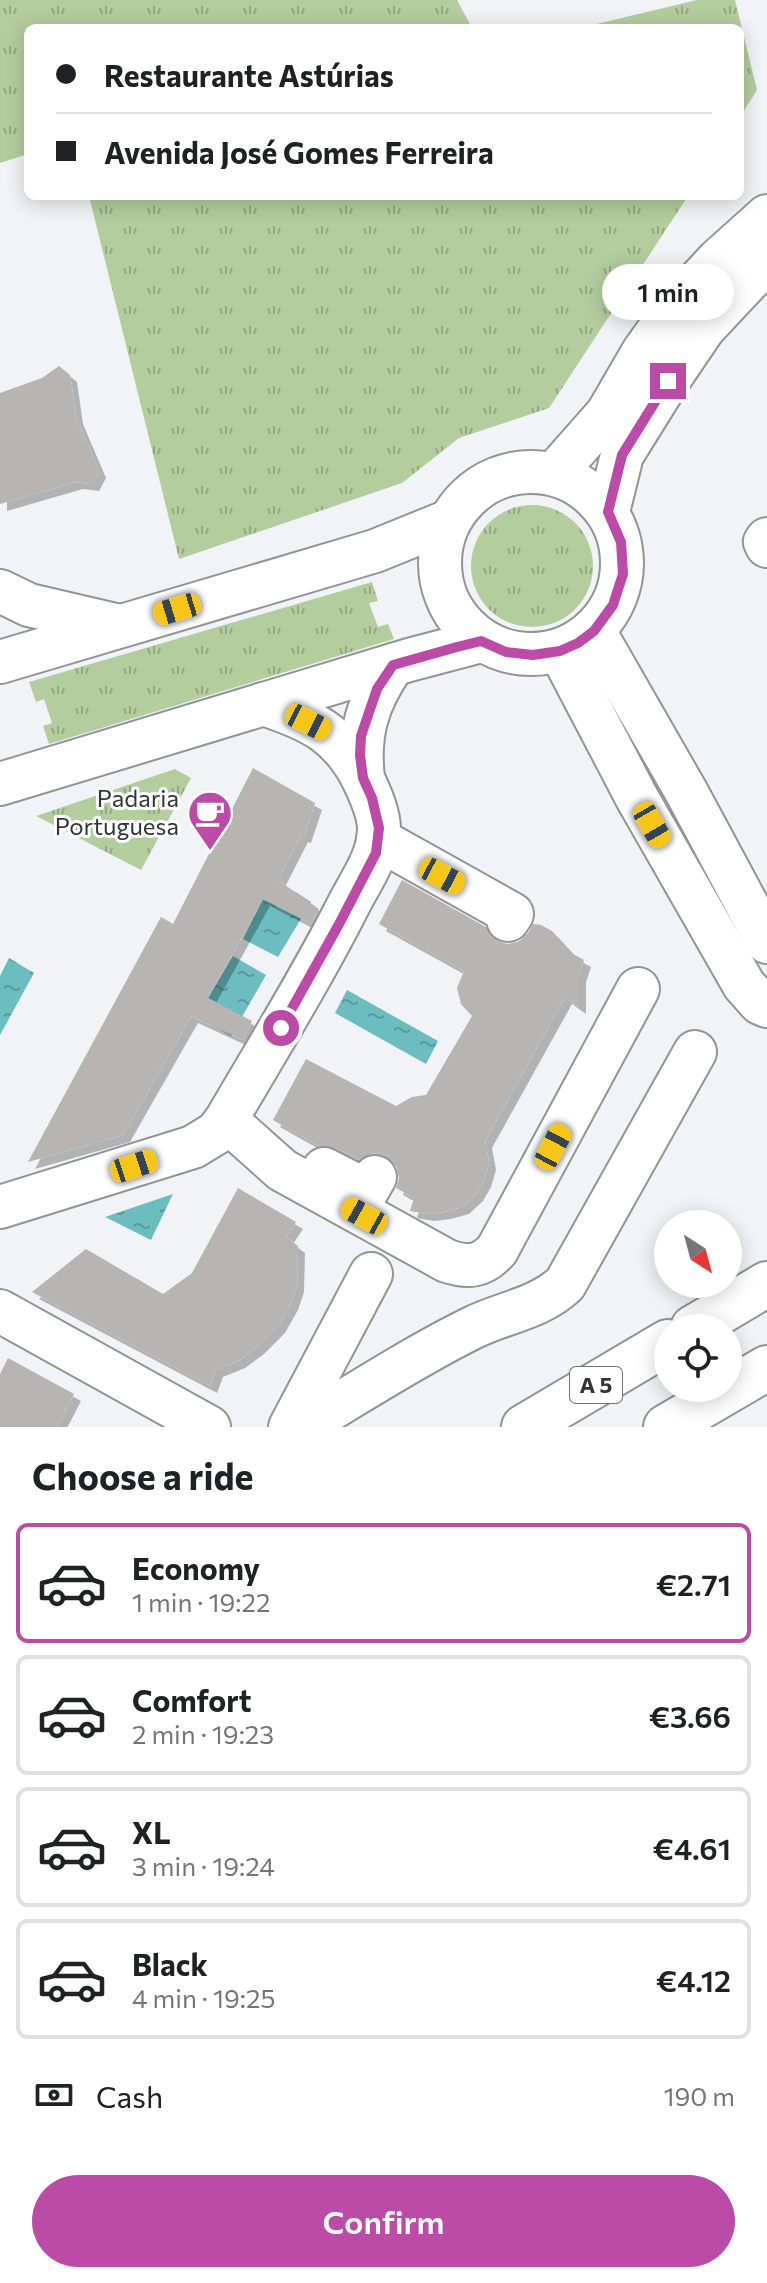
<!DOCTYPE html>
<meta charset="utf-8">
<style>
:root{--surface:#fff;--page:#f2f2f2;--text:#202124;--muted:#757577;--line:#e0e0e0;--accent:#bb4ba7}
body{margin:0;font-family:Commissioner,sans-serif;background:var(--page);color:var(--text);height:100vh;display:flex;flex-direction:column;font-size:30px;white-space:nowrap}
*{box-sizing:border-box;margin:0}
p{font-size:26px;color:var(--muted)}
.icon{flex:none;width:44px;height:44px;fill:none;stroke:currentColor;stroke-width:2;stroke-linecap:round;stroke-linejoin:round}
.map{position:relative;height:1427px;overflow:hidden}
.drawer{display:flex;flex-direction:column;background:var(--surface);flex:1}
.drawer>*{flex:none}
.guide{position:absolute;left:24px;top:24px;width:720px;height:176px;border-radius:12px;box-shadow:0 4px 20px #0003;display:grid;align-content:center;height:176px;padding:0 32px;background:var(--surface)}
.needle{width:52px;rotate:144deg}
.fabs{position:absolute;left:654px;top:1210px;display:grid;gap:16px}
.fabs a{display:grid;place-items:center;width:88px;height:88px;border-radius:50%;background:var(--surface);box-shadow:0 4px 20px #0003;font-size:40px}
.end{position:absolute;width:36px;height:36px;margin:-18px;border:10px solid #bb4ba7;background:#fff;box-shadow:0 0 0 4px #fff}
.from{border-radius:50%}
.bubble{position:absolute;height:56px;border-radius:28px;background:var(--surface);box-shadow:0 4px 20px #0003;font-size:26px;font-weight:600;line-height:56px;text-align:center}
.car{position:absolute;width:24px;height:48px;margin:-24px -12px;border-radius:10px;box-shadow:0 0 6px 2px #0007;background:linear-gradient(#f5c518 24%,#345 0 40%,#f5c518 0 76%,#345 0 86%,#f5c518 0)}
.guide b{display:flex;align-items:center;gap:28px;height:76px;font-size:30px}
.guide b+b{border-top:2px solid var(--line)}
.guide i{width:20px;height:20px;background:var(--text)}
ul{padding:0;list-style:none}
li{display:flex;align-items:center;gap:24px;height:120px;margin:0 16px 12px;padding:0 16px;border:4px solid var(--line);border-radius:12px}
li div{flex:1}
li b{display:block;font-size:30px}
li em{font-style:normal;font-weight:600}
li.current{border-color:var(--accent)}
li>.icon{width:72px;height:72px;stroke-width:1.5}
h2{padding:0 32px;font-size:36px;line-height:96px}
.pay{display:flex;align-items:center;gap:20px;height:88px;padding:0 32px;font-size:30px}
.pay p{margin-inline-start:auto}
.action{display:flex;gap:16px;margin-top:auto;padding:16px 32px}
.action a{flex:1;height:92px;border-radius:48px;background:var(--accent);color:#fff;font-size:32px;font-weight:600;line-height:92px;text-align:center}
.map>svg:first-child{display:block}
.grass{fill:url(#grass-tufts)}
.water{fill:url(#water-ripples)}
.building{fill:#b7b4b2;filter:url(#shadow)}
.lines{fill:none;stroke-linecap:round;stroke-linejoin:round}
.minor-casing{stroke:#939497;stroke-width:46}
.highway-casing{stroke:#939497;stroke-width:48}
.minor{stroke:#fff;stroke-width:42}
.highway{stroke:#fff;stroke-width:44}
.route{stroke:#bb4ba7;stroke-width:10}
.labels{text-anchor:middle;stroke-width:6;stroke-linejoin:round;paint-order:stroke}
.shield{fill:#fff;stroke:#707172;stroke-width:2}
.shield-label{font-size:22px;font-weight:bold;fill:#333435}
.poi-label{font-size:24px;fill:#333435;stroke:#fff;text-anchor:end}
</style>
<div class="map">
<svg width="767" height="1427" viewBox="0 0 767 1427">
<defs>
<pattern id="grass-tufts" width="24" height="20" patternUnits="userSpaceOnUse" patternTransform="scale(2)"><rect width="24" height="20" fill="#b3cd9f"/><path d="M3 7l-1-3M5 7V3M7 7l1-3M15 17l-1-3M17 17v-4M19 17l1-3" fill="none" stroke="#92a782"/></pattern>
<pattern id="water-ripples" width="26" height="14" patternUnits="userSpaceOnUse" patternTransform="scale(2)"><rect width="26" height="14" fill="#6cbdc0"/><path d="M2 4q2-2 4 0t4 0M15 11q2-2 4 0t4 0" fill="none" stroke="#599a9d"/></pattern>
<filter id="shadow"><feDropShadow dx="7" dy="7" stdDeviation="0" flood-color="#0004"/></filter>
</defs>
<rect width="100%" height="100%" fill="#f1f3f6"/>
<g class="grass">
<path d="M0,0h457l15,28h-444v126l-28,9z"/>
<path d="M697,0h38l22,90 -17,27v-89h-160z"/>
<path d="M89,196h599l-139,212 -90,30 -57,45 -223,76z"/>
<circle cx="532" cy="566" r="61"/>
<path d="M372,582l6,19 -9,2 9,24 10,-3 6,15 -345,105 -6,-18 9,-3 -8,-24 -8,3 -7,-20z"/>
<path d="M175,769l16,9 -50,92 -105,-54z"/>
</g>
<g class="water">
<path d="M294,891l17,11 -33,55 -35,-18 20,-40 21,11z"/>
<path d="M233,956l33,19 -35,61 -21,-12 -2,-26z"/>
<path d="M9,958l25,15 -34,62v-59z"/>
<path d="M347,990l91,51 -12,23 -91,-51z"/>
<path d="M173,1194l-22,46 -46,-23z"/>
</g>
<g class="building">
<path d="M59,366l11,9 6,42 23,54 -7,13 -16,-2 -76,22v-111l42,-15z"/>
<path d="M253,768l62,35 -11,33 -3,-1 -23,45 41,29 -8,15 -48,-25 -55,99 44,23 -9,19 -52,-24 -68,119 -95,27 133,-245 12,7z"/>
<path d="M402,880l84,47 9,13 12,4 11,-2 10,-9 5,-9 8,1 11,6 21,23 11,6 -5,15v32l-14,-10 -80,144 4,22 -5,17 -8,14 -14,13 -18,5 -17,2 -17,-3 4,-13 -18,-10 3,-10 -3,-12 -10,-10 -12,-3 -15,7 -25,-13 -15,-1 -46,-26 33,-61 90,47 16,-9 14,-2 46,-79 -11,-12 -4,-16 7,-17 -85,-47z"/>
<path d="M238,1188l58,34 -10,15 12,9 -1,39 -6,18 -13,23 -21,21 -19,14 -22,9 -6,16 -178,-94 54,-43 77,45 29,-21z"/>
<path d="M8,1358l66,36 -17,33h-57v-53z"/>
</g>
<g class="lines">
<g class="minor-casing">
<g id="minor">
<circle cx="531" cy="563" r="91"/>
<path d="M554,474l53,-60 36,-62 35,-49 40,-43 49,-44"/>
<path d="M608,512l14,-57 46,-74 36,-53 63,-67"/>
<path d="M767,539l-2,3 2,4"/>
<path d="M0,591l29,14 86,20"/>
<path d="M594,631l93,162 80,149"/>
<path d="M560,651l77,147 107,187 16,18 7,3"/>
<path d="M0,662l375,-111 74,-30"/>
<path d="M363,778c-5,-45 4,-75 30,-113"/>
<path d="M0,784l409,-124 72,-19"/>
<path d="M378,839l134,75 -4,6"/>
<path d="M226,1120l56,50 165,91c21,7 35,6 50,-11l141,-261"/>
<path d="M324,1169l43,22 8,-14"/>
<path d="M0,1207l193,-60 23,-14 10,-13c42,-72 86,-143 124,-218 12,-23 29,-46 29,-73 0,-15 -8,-33 -14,-46 -23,-49 -53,-63 -102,-79"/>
<path d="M0,1311l209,116"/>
<path d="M290,1427l81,-153"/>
<path d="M301,1427c56,-33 112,-70 171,-99 32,-16 66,-19 93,-44l130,-232"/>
</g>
</g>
<g class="highway-casing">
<g id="highway">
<path d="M693,1328l74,-44"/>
<path d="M524,1427l144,-85"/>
<path d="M666,1427l101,-59"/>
</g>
</g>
<use href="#minor" class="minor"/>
<use href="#highway" class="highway"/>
</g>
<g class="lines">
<path class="route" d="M281,1028l57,-102 38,-73 3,-25 -7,-30 -9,-20 -3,-23 1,-19 16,-47 16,-24 64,-18 24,-6 25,11 27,3 27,-4 18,-8 16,-12 19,-26 10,-31 -2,-32 -13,-30 14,-57 46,-74"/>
</g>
<defs>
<g id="cafe-pin" transform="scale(2.3)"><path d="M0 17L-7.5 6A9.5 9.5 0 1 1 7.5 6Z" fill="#bb4ba7" stroke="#fff"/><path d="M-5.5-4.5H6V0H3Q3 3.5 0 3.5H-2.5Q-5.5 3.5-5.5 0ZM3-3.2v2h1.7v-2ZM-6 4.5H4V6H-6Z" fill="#fff"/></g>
</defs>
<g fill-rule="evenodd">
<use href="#cafe-pin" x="210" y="813"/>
</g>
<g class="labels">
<rect class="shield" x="570" y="1367" width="52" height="36" rx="6"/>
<g class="shield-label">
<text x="596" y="1393">A 5</text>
</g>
<g class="poi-label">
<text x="179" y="807">Padaria<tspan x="179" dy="28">Portuguesa</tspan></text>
</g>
</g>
</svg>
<div class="fabs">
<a><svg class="needle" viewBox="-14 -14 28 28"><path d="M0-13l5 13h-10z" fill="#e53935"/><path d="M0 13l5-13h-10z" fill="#757577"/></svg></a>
<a><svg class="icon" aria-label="locate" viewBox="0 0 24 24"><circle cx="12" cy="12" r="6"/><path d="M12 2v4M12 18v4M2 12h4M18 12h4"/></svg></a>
</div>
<i class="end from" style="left:281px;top:1028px"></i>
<i class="end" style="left:668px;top:381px"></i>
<div class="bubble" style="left:602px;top:264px;width:132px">1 min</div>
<i class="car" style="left:177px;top:609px;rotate:253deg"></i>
<i class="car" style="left:308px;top:722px;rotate:117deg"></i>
<i class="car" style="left:652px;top:825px;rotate:150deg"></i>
<i class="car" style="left:442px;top:876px;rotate:118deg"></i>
<i class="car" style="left:553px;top:1147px;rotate:28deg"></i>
<i class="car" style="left:134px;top:1166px;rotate:72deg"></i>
<i class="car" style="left:364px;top:1216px;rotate:299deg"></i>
<div class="guide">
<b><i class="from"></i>Restaurante Astúrias</b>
<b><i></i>Avenida José Gomes Ferreira</b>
</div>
</div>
<section class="drawer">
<h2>Choose a ride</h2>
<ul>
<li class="current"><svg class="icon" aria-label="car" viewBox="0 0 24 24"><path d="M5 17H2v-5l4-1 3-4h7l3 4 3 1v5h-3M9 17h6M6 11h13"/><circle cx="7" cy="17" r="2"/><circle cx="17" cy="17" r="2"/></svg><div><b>Economy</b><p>1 min · 19:22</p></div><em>€2.71</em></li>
<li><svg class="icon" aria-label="car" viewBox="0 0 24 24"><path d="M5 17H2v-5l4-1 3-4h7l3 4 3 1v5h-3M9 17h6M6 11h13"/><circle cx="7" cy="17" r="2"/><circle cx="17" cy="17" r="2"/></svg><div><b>Comfort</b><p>2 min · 19:23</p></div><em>€3.66</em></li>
<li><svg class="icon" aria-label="car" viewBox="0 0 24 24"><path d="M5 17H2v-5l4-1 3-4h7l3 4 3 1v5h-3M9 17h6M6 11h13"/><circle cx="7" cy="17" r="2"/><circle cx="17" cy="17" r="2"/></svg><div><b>XL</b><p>3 min · 19:24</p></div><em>€4.61</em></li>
<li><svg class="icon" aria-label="car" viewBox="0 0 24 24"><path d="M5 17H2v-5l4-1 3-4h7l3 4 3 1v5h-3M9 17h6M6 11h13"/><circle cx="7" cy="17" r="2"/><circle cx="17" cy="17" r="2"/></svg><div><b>Black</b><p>4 min · 19:25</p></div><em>€4.12</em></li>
</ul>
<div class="pay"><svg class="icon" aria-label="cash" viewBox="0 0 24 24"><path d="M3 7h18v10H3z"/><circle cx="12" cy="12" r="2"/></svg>Cash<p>190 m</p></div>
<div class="action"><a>Confirm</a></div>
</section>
